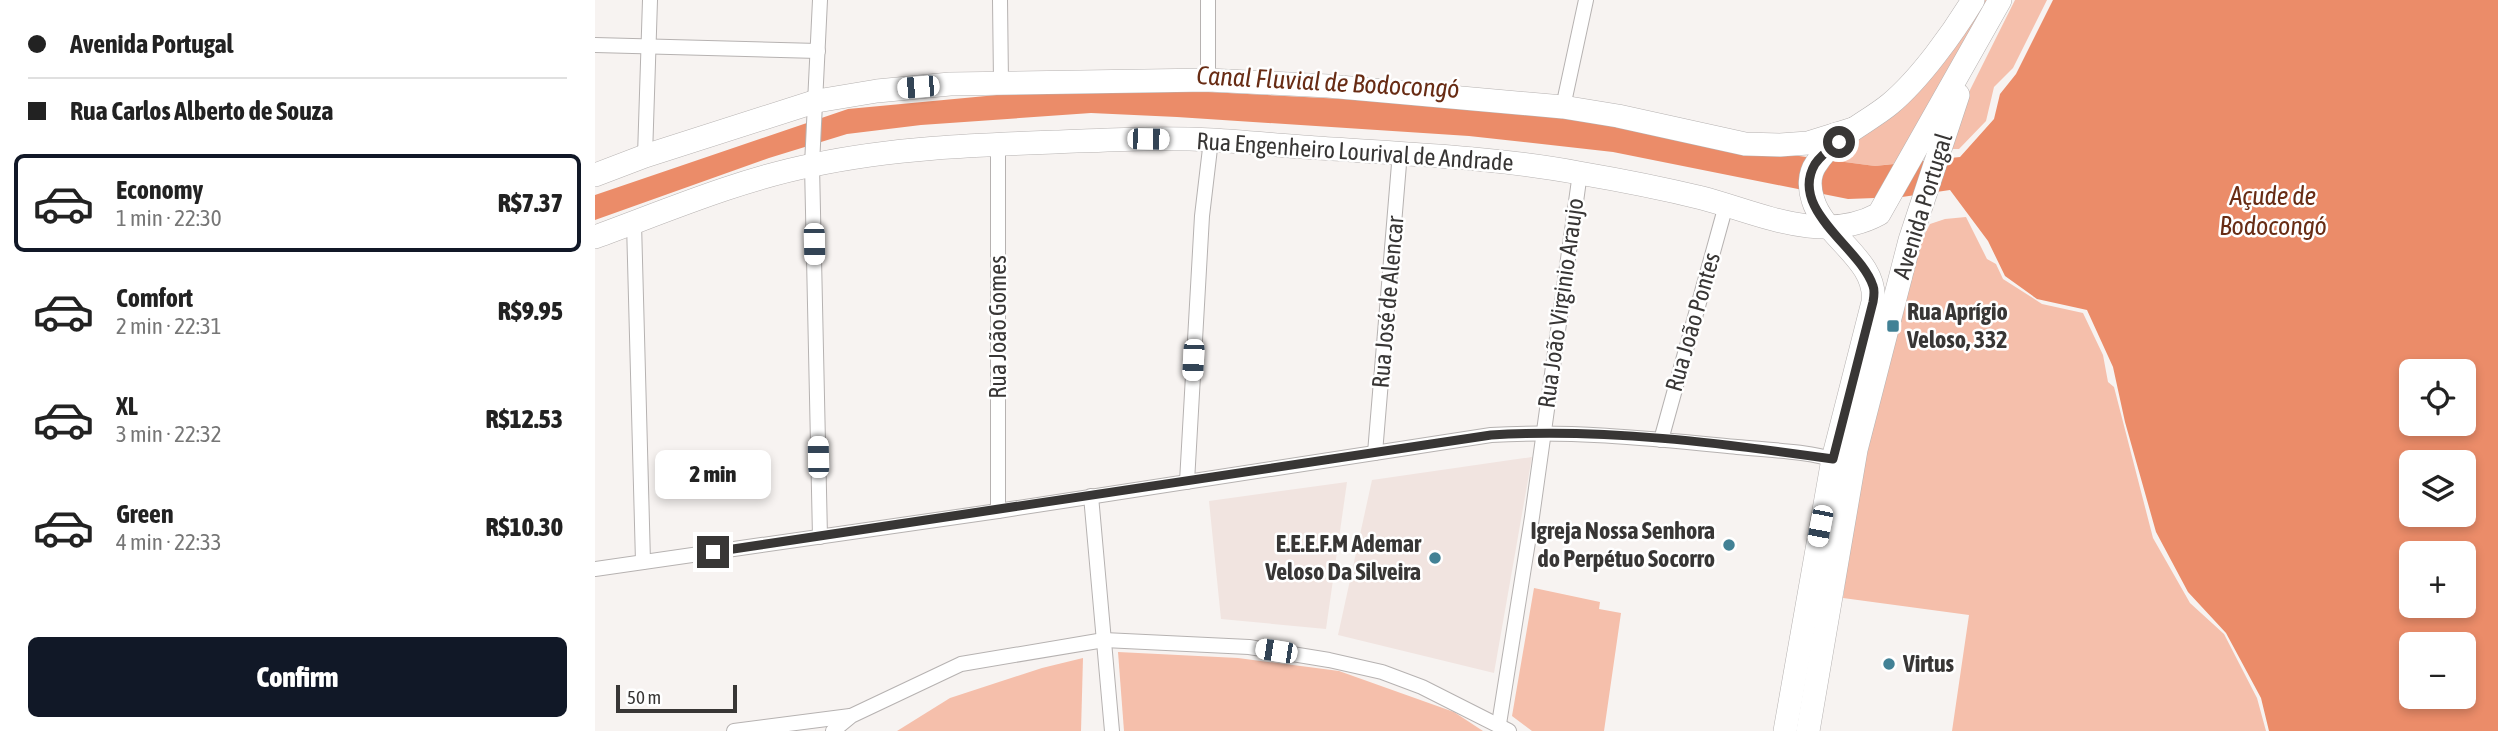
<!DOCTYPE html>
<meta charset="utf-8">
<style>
:root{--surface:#fff;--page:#f2f2f2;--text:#222;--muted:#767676;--line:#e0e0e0;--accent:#111827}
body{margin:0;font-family:"Asap Condensed",sans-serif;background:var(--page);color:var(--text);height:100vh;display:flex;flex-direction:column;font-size:26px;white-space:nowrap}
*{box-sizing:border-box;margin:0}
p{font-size:23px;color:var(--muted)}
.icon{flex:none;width:38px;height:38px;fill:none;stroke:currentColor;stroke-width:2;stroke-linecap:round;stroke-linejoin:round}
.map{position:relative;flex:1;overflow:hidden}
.side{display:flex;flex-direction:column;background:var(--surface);width:595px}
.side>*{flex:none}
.guide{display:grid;align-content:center;height:154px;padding:0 28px;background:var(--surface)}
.fabs{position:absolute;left:1804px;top:359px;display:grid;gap:14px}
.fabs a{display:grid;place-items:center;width:77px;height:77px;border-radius:10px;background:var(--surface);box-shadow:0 4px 10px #0003;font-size:35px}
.scale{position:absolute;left:21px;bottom:18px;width:121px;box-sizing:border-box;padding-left:7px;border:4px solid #383635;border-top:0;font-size:19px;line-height:24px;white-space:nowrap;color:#383635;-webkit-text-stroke:5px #fff;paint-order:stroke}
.end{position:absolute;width:32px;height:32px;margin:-16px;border:9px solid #383635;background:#fff;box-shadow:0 0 0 4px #fff}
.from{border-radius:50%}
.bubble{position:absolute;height:49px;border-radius:10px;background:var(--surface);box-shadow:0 4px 10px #0003;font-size:23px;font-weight:800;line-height:49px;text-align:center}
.car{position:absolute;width:21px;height:42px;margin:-21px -10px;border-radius:9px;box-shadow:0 0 5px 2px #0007;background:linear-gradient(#fff 24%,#345 0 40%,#fff 0 76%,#345 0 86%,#fff 0)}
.guide b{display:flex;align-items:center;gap:24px;height:66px;font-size:26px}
.guide b+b{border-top:2px solid var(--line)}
.guide i{width:18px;height:18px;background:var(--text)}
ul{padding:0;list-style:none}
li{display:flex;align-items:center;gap:21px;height:98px;margin:0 14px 10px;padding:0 14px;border:4px solid transparent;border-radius:10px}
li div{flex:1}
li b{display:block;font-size:26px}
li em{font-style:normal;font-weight:800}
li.active{border-color:var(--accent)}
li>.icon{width:63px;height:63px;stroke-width:1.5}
.primary-button{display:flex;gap:14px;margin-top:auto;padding:14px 28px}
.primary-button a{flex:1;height:80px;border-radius:10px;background:var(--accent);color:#fff;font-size:28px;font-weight:800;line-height:80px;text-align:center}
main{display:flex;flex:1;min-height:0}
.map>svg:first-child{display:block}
.built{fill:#f1e4e0}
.green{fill:#f5bfab}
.water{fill:#eb8c69;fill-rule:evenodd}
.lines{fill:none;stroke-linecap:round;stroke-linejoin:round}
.street-casing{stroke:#b6b2b1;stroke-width:16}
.primary-casing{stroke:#b6b2b1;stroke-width:24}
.street{stroke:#fff;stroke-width:14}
.primary{stroke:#fff;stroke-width:23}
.route{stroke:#383635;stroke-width:9}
.poi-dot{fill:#428195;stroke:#fff;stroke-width:2.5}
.labels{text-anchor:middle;stroke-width:5;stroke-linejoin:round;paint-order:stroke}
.street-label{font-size:24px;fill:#383635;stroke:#fff}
.poi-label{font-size:24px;font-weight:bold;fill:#383635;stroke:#fff;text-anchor:start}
.water-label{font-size:26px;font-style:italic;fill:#682c14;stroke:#fff}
</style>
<main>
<section class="side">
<div class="guide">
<b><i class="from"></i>Avenida Portugal</b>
<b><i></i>Rua Carlos Alberto de Souza</b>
</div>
<ul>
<li class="active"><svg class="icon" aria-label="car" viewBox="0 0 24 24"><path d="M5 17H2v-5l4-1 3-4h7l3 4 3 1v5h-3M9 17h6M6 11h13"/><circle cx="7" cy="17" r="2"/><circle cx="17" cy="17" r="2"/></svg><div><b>Economy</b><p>1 min · 22:30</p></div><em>R$7.37</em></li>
<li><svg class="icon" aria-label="car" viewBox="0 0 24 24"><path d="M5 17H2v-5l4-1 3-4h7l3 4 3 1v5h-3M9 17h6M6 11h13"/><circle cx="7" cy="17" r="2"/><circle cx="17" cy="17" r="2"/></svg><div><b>Comfort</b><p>2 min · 22:31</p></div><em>R$9.95</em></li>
<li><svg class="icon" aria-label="car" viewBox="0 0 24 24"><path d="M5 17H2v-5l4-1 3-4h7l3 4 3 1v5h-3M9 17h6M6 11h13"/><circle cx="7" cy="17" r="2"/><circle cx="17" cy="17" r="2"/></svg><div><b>XL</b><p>3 min · 22:32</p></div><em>R$12.53</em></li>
<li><svg class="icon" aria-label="car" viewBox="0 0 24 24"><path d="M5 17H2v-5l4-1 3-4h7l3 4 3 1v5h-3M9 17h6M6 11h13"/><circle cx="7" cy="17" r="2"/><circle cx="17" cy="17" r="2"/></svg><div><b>Green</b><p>4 min · 22:33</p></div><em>R$10.30</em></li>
</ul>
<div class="primary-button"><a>Confirm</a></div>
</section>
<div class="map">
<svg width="1903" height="731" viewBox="0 0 1903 731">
<rect width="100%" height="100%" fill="#f7f3f1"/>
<g class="built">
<path d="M937,457l-38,216 -156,-38 34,-155z"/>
<path d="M752,482l-21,147 -105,-10 -12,-118z"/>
</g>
<g class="green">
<path d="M1386,0h15l-95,163 -26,3 -45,-6z"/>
<path d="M1420,0h32l-34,68 -19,19 -8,34 -27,28h-9l18,-55z"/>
<path d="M1371,217l21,42 9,5 7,15 39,25 41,9 20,42 5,27 6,5 39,151 37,65 34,31 33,64 9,33h-314l17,-116 -126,-17 15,-114 61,-239 11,-21 15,-5z"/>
<path d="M939,588l66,14 -1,7 22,4 -17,118h-72l-20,-15z"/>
<path d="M523,652l120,6 101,13 115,41 29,19h-359z"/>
<path d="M488,658l-2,73h-184l53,-33 92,-30z"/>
</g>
<path class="water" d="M1458,0h445v731h-229l-8,-33 -35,-65 -38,-41 -32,-60 -31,-110 -12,-55 -26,-57 -50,-11 -32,-23 -17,-35 -38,-51 -48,7 -54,2 -235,-47 -144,-16 -292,-19 -86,-4 -170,12 -74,9 -78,24 -174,62v-25l253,-86 243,-23 388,20 141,16 164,32 91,12 85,-9 34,-38 6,-25 16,-20zM1816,371h53v53h-53zM1816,462h53v52h-53zM1816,553h53v53h-53zM1816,644h53v52h-53z"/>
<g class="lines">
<g class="street-casing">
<g id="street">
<path d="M405,0l1,82"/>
<path d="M0,45l223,6"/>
<path d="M613,80v-80"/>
<path d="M968,107l23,-107"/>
<path d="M50,156l5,-156"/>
<path d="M39,223l9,339"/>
<path d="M1066,440l65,-235"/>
<path d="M780,453l25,-301"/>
<path d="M592,482l15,-266 9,-76"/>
<path d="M496,496l21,235"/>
<path d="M403,511v-367"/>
<path d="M225,537l-8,-372 8,-165"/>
<path d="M0,569l403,-58 493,-76c82,-5 164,4 246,12 31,3 72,4 101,14"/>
<path d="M904,724l33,-207 48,-344"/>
<path d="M139,731l116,-15"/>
<path d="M238,731l18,-15 110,-52 143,-24 145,7 80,13 53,12 40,15 87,44"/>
</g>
</g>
<g class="primary-casing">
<g id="primary">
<path d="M0,175l50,-19 172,-55 60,-10 73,-7 258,-4 120,6 235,21 55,9 127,28 35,1 28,-2 45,-14"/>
<path d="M0,237c71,-26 143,-57 218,-72 80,-17 161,-20 242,-23 52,-2 105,-5 158,-2 35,2 70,6 105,8 87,6 175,9 261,25 41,7 82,15 123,25 57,15 120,47 177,16l121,-214"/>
<path d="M1190,731l48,-272 40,-157c5,-42 -49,-65 -60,-102 -4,-12 -4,-26 3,-36 17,-27 51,-41 74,-60 30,-25 63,-71 83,-104"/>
<path d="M1213,731l48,-281 54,-210 48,-145"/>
</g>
</g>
<use href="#street" class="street"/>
<use href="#primary" class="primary"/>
</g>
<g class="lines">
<path class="route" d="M118,552l778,-117c113,-7 230,8 342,24l40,-157c1,-6 2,-11 0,-16 -12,-38 -85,-76 -58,-122 6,-9 16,-16 24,-22"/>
</g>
<g class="poi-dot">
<rect x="1291" y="319" width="14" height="14" rx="3.5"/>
<circle cx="1134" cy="545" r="7"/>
<circle cx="840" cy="558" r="7"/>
<circle cx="1294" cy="664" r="7"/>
</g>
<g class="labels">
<g class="street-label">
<text transform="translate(760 152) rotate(4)" y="8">Rua Engenheiro Lourival de Andrade</text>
<text transform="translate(1328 206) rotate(-73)" y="8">Avenida Portugal</text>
<text transform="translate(793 302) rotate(-85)" y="8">Rua José de Alencar</text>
<text transform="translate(966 303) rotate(-82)" y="8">Rua João Virginio Araujo</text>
<text transform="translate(1098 322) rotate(-74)" y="8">Rua João Pontes</text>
<text transform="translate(403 327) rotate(-90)" y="8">Rua João Gomes</text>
</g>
<g class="poi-label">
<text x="1312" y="320">Rua Aprígio<tspan x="1312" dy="28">Veloso, 332</tspan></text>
<text x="1120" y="539" text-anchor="end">Igreja Nossa Senhora<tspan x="1120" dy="28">do Perpétuo Socorro</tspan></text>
<text x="826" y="552" text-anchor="end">E.E.E.F.M Ademar<tspan x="826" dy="28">Veloso Da Silveira</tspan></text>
<text x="1308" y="672">Virtus</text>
</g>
<g class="water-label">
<text transform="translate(733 82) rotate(3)" y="9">Canal Fluvial de Bodocongó</text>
<text x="1678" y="205">Açude de<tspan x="1678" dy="30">Bodocongó</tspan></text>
</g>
</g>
</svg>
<div class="fabs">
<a><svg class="icon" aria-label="locate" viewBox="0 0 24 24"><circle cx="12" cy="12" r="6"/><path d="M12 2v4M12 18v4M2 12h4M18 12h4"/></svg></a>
<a><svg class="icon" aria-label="layers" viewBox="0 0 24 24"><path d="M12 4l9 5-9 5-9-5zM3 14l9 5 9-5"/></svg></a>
<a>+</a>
<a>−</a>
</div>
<div class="scale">50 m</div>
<i class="end from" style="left:1244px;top:142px"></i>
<i class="end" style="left:118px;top:552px"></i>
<div class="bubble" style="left:60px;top:450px;width:116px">2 min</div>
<i class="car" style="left:323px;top:87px;rotate:265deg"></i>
<i class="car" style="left:553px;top:139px;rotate:91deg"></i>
<i class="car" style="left:219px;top:244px;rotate:179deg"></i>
<i class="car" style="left:598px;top:360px;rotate:183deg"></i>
<i class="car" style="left:223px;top:457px;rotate:359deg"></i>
<i class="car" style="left:1225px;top:526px;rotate:191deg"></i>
<i class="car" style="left:681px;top:651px;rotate:279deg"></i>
</div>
</main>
